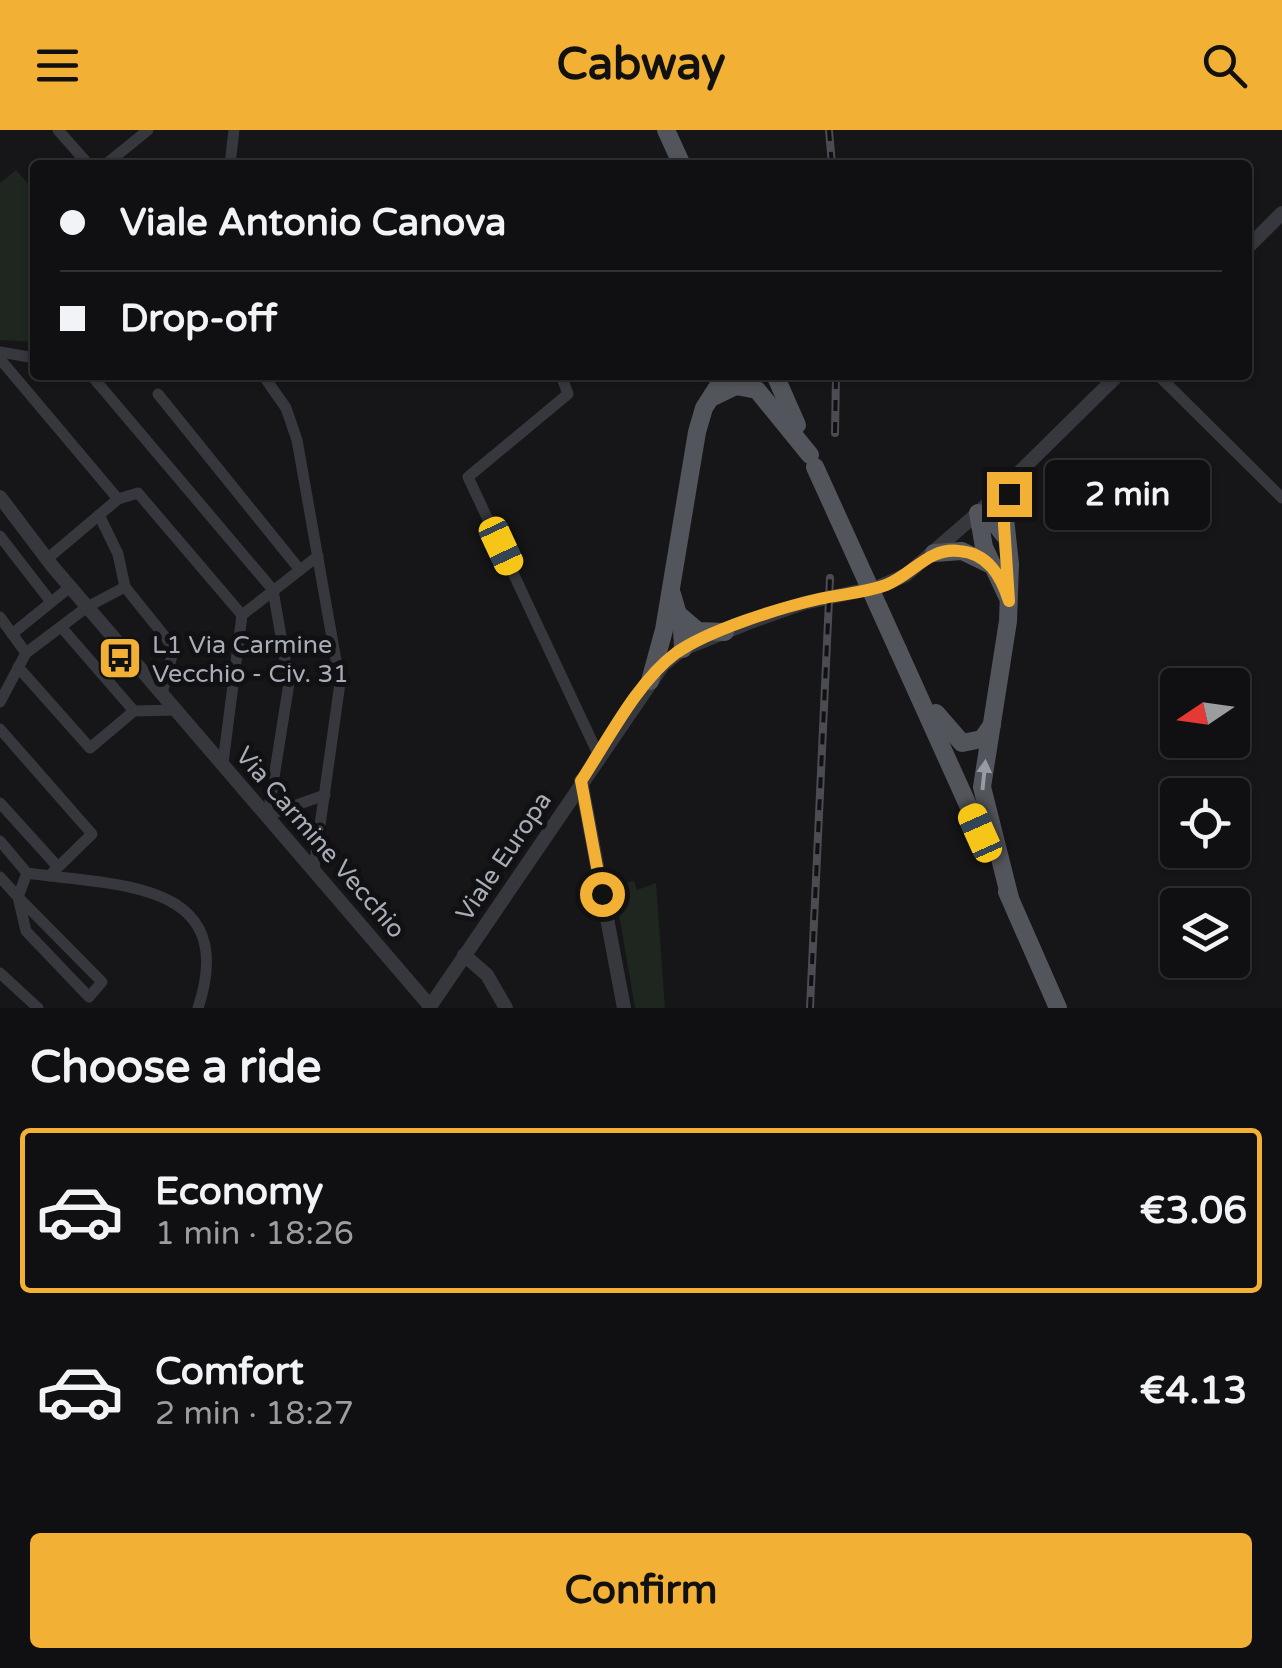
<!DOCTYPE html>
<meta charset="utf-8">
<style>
:root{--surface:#101012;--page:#19191b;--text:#f1f3f6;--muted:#9c9d9f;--line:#303032;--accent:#f2b134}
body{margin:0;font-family:"Varela Round",sans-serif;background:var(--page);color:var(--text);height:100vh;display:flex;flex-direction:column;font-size:38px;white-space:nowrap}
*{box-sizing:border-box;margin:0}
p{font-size:32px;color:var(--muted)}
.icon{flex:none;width:55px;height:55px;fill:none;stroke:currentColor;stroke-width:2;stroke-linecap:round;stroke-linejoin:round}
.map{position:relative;height:878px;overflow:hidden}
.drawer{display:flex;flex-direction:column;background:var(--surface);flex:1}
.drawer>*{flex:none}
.guide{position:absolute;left:30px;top:30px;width:1222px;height:220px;border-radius:10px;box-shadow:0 2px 8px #0004,0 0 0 2px var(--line);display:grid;align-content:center;height:220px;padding:0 30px;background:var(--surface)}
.needle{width:65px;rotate:257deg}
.tools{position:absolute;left:1160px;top:538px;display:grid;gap:20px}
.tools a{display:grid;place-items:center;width:90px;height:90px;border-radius:10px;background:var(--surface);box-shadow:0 2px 8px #0004,0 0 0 2px var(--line);font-size:50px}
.end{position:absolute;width:45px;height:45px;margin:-22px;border:12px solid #f2b134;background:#111;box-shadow:0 0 0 5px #111}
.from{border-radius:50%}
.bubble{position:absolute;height:70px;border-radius:10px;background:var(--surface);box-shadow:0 2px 8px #0004,0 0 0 2px var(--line);font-size:32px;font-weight:700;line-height:70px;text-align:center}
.car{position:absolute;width:30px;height:60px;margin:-30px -15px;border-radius:12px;box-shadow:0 0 8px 2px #0007;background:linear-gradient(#f5c518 24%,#345 0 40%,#f5c518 0 76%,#345 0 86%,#f5c518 0)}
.guide b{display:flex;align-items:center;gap:35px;height:95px;font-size:38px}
.guide b+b{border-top:2px solid var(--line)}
.guide i{width:25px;height:25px;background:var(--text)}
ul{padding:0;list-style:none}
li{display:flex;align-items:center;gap:30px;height:165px;margin:0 20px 15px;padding:0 10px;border:5px solid transparent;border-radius:10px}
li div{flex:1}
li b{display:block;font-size:38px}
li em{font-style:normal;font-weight:700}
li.current{border-color:var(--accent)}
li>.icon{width:90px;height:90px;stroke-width:1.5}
h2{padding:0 30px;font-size:45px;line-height:120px}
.action{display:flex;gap:20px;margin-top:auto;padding:20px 30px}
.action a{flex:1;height:115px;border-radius:10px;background:var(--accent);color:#111;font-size:40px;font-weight:700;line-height:115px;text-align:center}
header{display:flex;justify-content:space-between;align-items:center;height:130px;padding:0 30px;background:var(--accent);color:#111;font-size:45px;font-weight:700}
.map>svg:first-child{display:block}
.green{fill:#1e261f}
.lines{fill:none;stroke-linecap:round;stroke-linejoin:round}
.minor{stroke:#37383d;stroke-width:11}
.tertiary{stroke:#37383d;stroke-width:14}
.primary{stroke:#53555c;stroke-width:18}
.rail-casing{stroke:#4a4c52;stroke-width:8}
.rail{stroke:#111113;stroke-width:4;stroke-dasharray:11;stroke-linecap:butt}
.primary-bridge{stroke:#53555c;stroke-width:18}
.oneway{fill:#979ba6}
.route{stroke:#f2b134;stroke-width:12}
.labels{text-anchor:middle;stroke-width:10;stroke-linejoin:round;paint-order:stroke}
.poi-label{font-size:25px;fill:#a8adb8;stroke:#111113;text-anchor:start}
.street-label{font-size:25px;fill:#a8adb8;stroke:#111113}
</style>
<header><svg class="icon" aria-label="menu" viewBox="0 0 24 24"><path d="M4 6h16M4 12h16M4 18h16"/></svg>Cabway<svg class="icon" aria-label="search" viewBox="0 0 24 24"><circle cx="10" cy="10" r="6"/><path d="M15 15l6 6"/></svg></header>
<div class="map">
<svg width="1282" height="878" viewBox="0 0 1282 878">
<rect width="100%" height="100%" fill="#161618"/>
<g class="green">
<path d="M16,40l19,21v151l-35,-2v-157z"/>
<path d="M634,751l3,9 19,-7 9,125h-30l-21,-123z"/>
</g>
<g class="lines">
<g class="minor">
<path d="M58,0l31,35"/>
<path d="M105,35l43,-35"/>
<path d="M230,35l4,-35"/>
<path d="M0,222l35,6"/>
<path d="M0,229l118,140 20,-6 104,122"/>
<path d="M91,245l182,215 16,93 -21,132 57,-20"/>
<path d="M263,245l23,33 11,32 43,243 -26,185"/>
<path d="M561,245l7,19 -100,83 130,277"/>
<path d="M1158,245l124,123"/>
<path d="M158,264l142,176"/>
<path d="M99,385l19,39 7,33"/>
<path d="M0,406l51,66"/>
<path d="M47,429l71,-60"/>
<path d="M242,485l76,-59"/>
<path d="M0,487l26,36"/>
<path d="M62,498l72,83 43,-1"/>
<path d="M12,504l58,-47"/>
<path d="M18,537l72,81 44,-37"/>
<path d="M0,572l26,-49 61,-46 38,-20 49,61 -12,45"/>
<path d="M0,599l92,105 -43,42"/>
<path d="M223,633l19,-148"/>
<path d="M0,673l58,64"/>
<path d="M0,711l27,32c86,13 214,5 171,135"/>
<path d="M0,747l18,20 8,34 63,66 13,-15 -84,-85 9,-24"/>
<path d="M0,843l38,35"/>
</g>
<g class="tertiary">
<path d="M1248,117l34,-34"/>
<path d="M0,367l53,70 377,439"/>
<path d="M581,651l43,227"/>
<path d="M464,825l23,20 19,33"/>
<path d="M429,878l234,-343 20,-16 70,-28 51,-18 74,-16 28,-12 72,-62 140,-138"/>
</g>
<g class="primary">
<path d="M666,0l16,35"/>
<path d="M775,245l22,50"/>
<path d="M711,268l25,-12 21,4 53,65"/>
<path d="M1004,405l-13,-17 -13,-5 6,34 23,49"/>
<path d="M934,423l28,-2 27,13"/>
<path d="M672,464l10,34 1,21"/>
<path d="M678,484l20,17 27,1"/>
<path d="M898,520l88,195"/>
<path d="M650,551l14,-51 33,-198 7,-24 21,-33"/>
<path d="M936,583l26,30 20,-4 10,-14"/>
<path d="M1007,762l51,116"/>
<path d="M1010,768l-28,-111 26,-166 2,-57 -5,-46 11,-42"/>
</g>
<g class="rail-casing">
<g id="rail">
<path d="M829,0l3,35"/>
<path d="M835,303l1,-58"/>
<path d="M810,878l20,-430"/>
</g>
</g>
<use href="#rail" class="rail"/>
<path class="primary-bridge" d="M815,337l83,183"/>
</g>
<defs><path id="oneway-solid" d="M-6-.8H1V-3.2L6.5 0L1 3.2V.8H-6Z" transform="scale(2.5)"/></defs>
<use class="oneway" href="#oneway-solid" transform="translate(984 645) rotate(-84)"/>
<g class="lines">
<path class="route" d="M602,764l-21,-113c27,-41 56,-99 95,-128 33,-23 103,-45 143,-54 22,-5 45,-6 67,-14 26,-10 43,-38 73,-34 29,2 42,25 50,50l-5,-77 5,-30"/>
</g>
<defs>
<g id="bus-square" transform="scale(2.25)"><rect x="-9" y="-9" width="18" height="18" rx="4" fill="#f2b134" stroke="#111113"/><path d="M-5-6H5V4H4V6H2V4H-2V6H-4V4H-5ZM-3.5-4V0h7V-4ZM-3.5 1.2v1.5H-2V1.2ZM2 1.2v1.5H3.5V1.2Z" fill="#111"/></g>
</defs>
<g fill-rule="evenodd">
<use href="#bus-square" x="120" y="528"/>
</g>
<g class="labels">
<g class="poi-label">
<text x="152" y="523">L1 Via Carmine<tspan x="152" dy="29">Vecchio - Civ. 31</tspan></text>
</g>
<g class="street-label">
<text transform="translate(321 712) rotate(49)" y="9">Via Carmine Vecchio</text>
<text transform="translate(503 726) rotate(-56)" y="9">Viale Europa</text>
</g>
</g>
</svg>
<div class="tools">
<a><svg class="needle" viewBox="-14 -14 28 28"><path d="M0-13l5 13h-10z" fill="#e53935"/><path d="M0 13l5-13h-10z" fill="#9c9d9f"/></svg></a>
<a><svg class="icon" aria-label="locate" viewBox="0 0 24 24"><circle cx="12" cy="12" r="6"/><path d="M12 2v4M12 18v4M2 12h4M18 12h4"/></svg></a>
<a><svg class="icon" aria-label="layers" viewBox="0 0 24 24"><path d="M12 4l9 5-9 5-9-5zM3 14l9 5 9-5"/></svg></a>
</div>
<i class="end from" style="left:602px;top:764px"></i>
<i class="end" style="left:1009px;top:364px"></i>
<div class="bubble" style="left:1045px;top:330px;width:165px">2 min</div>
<i class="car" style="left:501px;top:416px;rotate:155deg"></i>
<i class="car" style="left:980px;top:703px;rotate:336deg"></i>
<div class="guide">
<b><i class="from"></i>Viale Antonio Canova</b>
<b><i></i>Drop-off</b>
</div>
</div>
<section class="drawer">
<h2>Choose a ride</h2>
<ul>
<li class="current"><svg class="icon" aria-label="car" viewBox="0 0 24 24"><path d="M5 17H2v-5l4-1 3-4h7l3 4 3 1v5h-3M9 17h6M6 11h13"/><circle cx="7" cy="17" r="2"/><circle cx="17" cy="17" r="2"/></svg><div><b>Economy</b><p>1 min · 18:26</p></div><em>€3.06</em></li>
<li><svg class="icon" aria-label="car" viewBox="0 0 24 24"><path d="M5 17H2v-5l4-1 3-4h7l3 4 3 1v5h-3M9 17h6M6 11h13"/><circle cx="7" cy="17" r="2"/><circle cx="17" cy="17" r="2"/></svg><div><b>Comfort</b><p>2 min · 18:27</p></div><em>€4.13</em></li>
</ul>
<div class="action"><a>Confirm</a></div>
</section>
